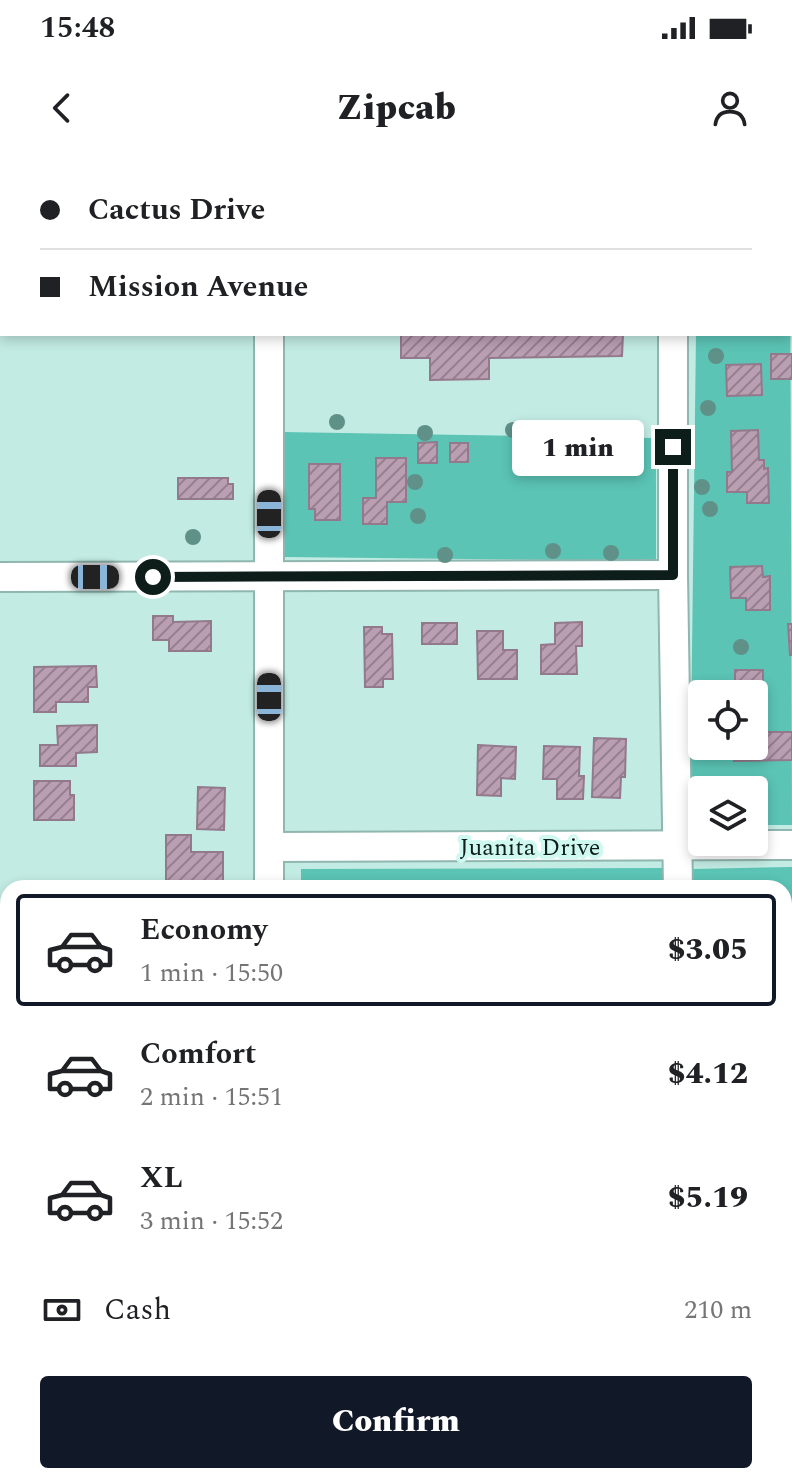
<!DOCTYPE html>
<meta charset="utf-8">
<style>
:root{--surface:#fff;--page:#f6f6f6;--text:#202124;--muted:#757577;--line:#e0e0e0;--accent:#111827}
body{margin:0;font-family:Spectral,serif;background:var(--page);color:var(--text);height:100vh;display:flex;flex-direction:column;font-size:30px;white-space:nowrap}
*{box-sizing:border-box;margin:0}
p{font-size:26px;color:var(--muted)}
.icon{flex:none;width:44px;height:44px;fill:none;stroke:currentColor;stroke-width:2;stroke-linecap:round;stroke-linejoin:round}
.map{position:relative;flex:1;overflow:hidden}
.drawer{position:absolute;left:0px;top:720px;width:792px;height:604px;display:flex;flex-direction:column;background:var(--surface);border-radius:24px 24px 0 0;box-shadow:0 4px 12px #0003}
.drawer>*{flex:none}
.guide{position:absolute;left:0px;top:0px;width:792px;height:176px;box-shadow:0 4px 12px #0003;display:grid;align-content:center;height:176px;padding:0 40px;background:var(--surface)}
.buttons{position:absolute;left:688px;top:520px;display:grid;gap:16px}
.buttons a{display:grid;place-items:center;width:80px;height:80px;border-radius:8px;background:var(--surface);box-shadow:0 4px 12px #0003;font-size:40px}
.end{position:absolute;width:36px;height:36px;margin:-18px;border:10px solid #0d1d1a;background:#fff;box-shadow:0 0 0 4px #fff}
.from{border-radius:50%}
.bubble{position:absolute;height:56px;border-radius:8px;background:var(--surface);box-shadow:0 4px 12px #0003;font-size:26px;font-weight:800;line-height:56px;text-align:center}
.car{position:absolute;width:24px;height:48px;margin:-24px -12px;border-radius:10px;box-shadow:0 0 6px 2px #0007;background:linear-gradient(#222 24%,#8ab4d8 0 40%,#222 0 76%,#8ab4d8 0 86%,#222 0)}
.guide b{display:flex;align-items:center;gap:28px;height:76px;font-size:30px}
.guide b+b{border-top:2px solid var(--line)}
.guide i{width:20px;height:20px;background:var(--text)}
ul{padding:14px 0 0;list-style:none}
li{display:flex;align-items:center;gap:24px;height:112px;margin:0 16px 12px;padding:0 24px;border:4px solid transparent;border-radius:8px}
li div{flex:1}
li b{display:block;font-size:30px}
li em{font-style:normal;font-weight:800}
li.active{border-color:var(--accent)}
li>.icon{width:72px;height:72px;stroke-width:1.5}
.pay{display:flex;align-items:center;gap:20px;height:88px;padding:0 40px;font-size:30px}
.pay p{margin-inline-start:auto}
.action{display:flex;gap:16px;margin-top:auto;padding:16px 40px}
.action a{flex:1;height:92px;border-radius:8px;background:var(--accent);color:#fff;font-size:32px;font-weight:800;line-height:92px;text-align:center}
.status{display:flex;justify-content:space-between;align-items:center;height:56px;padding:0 40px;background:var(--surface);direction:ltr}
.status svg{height:22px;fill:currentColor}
header{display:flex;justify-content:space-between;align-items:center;height:104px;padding:0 40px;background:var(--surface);font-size:36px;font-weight:800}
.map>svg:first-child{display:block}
.green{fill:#5bc4b5;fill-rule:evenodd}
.building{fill:url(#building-hatch);stroke:#93798c;stroke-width:2}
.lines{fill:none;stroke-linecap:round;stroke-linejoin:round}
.minor-casing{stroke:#8fb6af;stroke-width:32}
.major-casing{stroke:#8fb6af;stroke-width:40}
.minor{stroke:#fff;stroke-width:28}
.major{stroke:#fff;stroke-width:36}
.tree{fill:#5f9189}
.route{stroke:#0d1d1a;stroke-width:10}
.labels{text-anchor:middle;stroke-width:8;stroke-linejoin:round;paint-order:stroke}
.street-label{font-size:24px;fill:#0d1d1a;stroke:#cff8f0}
</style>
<div class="status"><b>15:48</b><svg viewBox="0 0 49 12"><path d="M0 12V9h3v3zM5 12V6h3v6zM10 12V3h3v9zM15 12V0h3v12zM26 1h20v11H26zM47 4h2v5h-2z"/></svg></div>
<header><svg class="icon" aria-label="back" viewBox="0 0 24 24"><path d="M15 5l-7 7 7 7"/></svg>Zipcab<svg class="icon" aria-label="person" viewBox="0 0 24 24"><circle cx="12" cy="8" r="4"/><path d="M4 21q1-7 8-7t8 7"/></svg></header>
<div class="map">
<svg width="792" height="1324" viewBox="0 0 792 1324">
<defs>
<pattern id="building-hatch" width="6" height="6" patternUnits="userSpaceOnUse" patternTransform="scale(2)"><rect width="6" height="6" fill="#ba9eb2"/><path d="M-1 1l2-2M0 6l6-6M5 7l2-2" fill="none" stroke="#968090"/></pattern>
</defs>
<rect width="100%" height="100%" fill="#c2ebe3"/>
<g class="green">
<path d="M790,43l2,622h-38v-35h-52v30l-12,-10 6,-476h94zM702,534h52v52h-52z"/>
<path d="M282,272l374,6v123l-372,-4z"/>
<path d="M792,707v594h-8v-573h-91v-19z"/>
<path d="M668,708v20h-367v-19z"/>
<path d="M303,1316h325l-325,4z"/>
</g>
<g class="building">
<path d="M401,174h222l-1,22 -133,2v21l-59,1v-22h-29z"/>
<rect x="771" y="194" width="21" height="25"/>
<path d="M761,204l1,31 -35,1 -1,-31z"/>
<path d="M758,270l1,30h5v9l4,-1 1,35h-22v-11h-20v-20h5l-1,-41z"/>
<path d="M437,282v21h-19v-20z"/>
<rect x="450" y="283" width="18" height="19"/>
<path d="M376,298h30v44h-19v22h-24v-26h13z"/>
<path d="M309,304h31v56h-25v-11h-6z"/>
<path d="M178,318h50v6h5v15h-55z"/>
<path d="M762,406l1,11 7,-1v34h-24v-12h-15l-1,-31z"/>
<path d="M153,456h20v6l38,-1v30h-42v-11h-16z"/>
<path d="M582,462v24h-6l1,28h-36v-29l14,-1v-21z"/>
<rect x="422" y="463" width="35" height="21"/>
<path d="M788,464h4v31h-2z"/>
<path d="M364,467h18v7h10l1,45h-10v8h-18z"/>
<path d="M477,471h26v19h14v29h-39z"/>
<path d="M96,506l1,21h-9v15h-32v10h-22v-45z"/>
<path d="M735,510h28v27l-34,-3v-13h6z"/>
<path d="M97,565v27l-21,1v13h-36v-21h18l-1,-19z"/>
<path d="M754,572h38v28l-58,1 1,-15h19z"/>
<path d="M594,578l32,1 -1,38h-4l-1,21 -28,-1z"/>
<path d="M478,585l38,2 -1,32 -14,-1v18l-24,-1z"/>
<path d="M544,586l36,1 -1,29h5l-1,23h-26v-20h-14z"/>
<path d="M34,621h36v14h4v25h-40z"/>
<path d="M198,627l27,1 -1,42 -27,-1z"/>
<path d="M166,675h25v17h32v35h-57z"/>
</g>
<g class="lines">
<g class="minor-casing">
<g id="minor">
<path d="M673,174v241l5,313"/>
<path d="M0,417l673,-2"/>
<path d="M269,687l523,-2"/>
<path d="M269,728v-554"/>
<path d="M0,931l8,-1"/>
<path d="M267,1324v-8"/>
<path d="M549,1324l243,-3"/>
</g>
</g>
<g class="major-casing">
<g id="major">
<path d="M0,1l722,1"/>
<path d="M790,3h2"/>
</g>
</g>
<use href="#minor" class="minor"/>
<use href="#major" class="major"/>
</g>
<g class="tree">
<circle cx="716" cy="196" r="8"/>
<circle cx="708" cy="248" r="8"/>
<circle cx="337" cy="262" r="8"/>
<circle cx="513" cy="270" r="8"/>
<circle cx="425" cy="273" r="8"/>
<circle cx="415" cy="322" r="8"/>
<circle cx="702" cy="327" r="8"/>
<circle cx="710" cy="349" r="8"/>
<circle cx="418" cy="356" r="8"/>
<circle cx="193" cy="377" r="8"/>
<circle cx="553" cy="391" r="8"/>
<circle cx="611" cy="393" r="8"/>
<circle cx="445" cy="395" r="8"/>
<circle cx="741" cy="487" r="8"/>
</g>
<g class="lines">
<path class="route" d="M153,417l520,-2v-128"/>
</g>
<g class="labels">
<g class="street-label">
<text x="530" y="695">Juanita Drive</text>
</g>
</g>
</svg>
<div class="buttons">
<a><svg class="icon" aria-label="locate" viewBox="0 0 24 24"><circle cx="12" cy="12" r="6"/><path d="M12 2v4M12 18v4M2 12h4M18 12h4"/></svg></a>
<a><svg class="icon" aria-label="layers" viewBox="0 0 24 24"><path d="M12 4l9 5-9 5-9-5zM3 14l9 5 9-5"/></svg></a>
</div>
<i class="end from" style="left:153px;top:417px"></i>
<i class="end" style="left:673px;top:287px"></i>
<div class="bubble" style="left:512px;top:260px;width:132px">1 min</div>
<i class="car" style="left:269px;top:354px;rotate:0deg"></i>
<i class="car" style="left:95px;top:417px;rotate:90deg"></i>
<i class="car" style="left:269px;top:537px;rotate:0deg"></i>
<div class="guide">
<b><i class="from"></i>Cactus Drive</b>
<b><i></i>Mission Avenue</b>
</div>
<section class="drawer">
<ul>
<li class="active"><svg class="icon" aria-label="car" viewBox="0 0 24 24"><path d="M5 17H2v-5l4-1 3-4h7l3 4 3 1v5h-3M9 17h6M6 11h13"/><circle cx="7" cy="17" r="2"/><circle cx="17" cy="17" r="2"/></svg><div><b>Economy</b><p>1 min · 15:50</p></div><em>$3.05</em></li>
<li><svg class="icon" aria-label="car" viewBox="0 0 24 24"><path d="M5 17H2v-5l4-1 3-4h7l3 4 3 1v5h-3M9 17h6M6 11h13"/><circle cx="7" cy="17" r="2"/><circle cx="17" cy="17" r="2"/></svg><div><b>Comfort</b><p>2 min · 15:51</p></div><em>$4.12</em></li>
<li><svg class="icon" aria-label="car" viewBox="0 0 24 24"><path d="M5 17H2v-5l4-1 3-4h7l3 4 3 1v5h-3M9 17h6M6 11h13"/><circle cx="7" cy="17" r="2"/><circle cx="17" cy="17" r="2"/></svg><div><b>XL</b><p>3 min · 15:52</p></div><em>$5.19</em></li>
</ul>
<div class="pay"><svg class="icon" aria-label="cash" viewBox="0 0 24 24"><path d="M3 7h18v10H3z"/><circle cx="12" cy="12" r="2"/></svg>Cash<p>210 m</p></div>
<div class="action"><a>Confirm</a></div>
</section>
</div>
